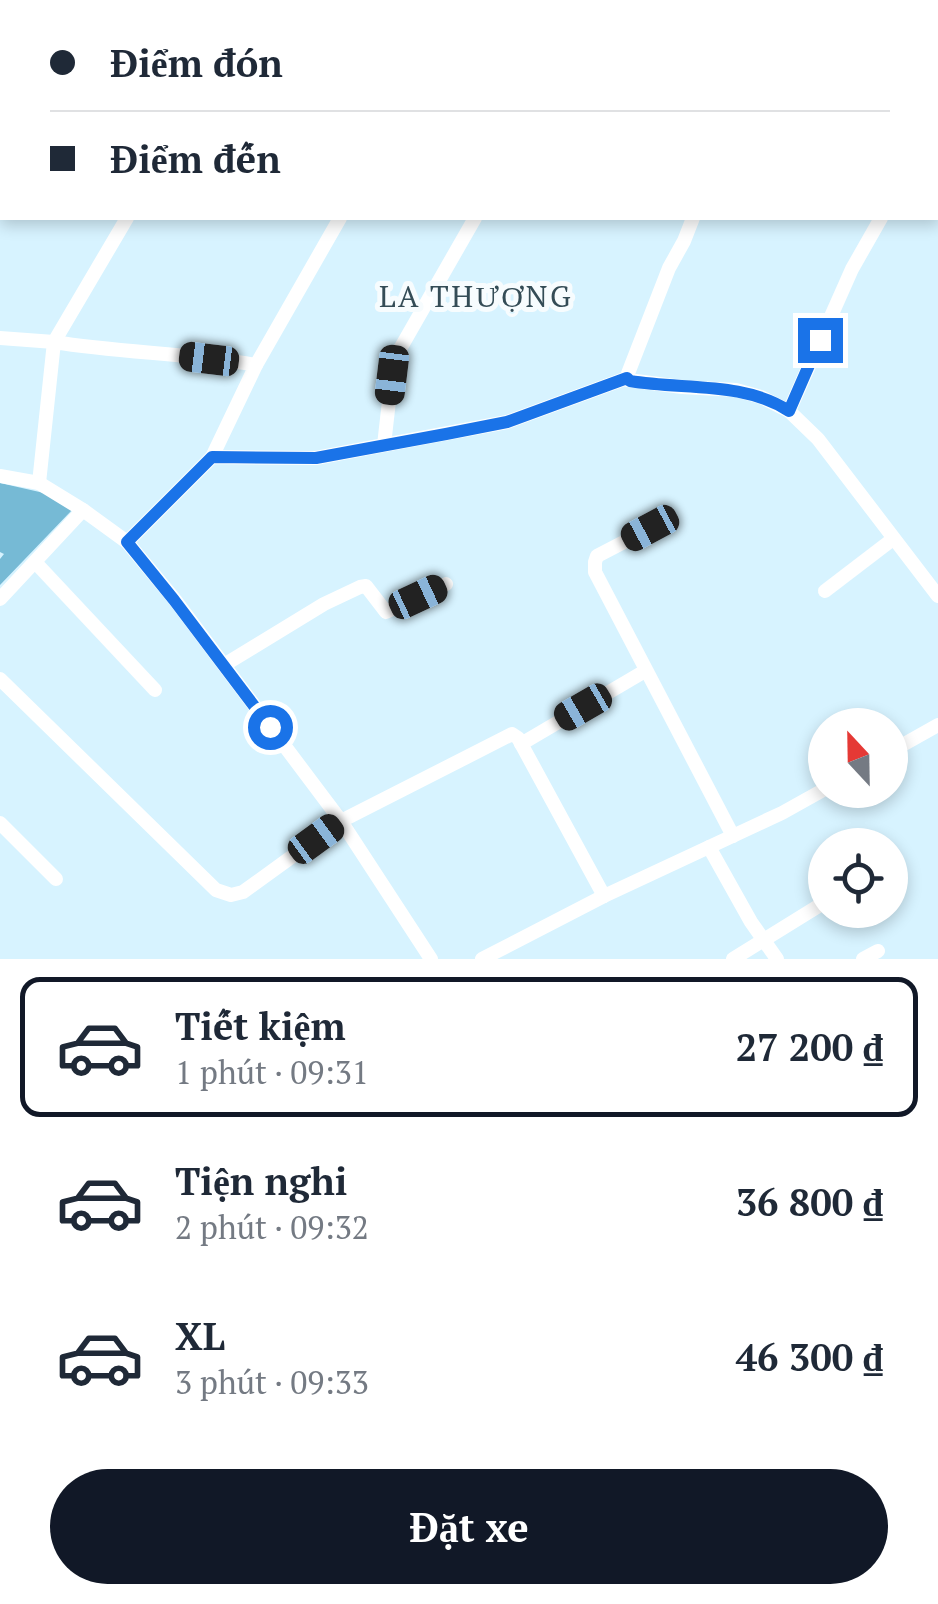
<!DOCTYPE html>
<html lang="vi">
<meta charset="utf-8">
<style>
:root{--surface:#fff;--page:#f2f2f3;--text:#1f2937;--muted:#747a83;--line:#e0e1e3;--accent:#111827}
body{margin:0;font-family:"PT Serif",serif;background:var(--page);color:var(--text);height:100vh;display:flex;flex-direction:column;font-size:38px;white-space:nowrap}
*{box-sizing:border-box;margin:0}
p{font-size:32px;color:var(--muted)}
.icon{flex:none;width:55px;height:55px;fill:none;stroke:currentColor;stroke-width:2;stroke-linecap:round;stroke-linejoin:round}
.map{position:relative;height:959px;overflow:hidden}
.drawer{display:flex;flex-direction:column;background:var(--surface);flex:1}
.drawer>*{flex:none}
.top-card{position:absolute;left:0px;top:0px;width:940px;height:220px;box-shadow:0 5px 15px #0003;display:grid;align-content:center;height:220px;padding:0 50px;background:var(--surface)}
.needle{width:65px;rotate:338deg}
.controls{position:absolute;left:808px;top:708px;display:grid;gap:20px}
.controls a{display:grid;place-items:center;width:100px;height:100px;border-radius:50%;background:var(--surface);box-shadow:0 5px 15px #0003;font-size:50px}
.end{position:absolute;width:45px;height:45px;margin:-22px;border:12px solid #1a73e8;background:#fff;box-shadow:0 0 0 5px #fff}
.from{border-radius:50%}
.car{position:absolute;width:30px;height:60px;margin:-30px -15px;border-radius:12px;box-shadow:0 0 8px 2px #0007;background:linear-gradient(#222 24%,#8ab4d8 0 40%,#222 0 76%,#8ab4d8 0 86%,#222 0)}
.top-card b{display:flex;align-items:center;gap:35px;height:95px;font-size:38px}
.top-card b+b{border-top:2px solid var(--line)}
.top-card i{width:25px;height:25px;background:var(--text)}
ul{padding:18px 0 0;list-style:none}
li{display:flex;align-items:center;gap:30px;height:140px;margin:0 20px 15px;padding:0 30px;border:5px solid transparent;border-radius:20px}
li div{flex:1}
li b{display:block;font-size:38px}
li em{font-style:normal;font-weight:600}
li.on{border-color:var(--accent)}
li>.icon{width:90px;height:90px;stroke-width:1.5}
.cta{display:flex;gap:20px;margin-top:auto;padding:20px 50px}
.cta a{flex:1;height:115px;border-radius:60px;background:var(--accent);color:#fff;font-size:40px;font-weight:600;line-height:115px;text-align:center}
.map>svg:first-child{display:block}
.forest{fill:#76bad5}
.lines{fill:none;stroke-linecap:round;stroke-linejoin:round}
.minor{stroke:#fff;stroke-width:14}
.route{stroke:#1a73e8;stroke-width:12}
.labels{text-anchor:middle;stroke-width:10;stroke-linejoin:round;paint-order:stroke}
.quarter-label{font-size:30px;letter-spacing:2.5px;fill:#344c56;stroke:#f7fcfe}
</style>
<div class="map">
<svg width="938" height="959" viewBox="0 0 938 959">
<rect width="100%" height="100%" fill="#d7f3ff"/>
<path class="forest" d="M0,483l44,10 29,16 -73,76v-26l4,-5 -4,-2z"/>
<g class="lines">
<g class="minor">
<path d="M638,0l5,2"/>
<path d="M16,2l2,-2"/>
<path d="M261,2l2,-2"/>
<path d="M461,2l1,-2"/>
<path d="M0,18l2,-3"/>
<path d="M693,218l-9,23 -15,27 -42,108 1,4 54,7 54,3 25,7 28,14 29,28 120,157"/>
<path d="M0,338l54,4 73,-124"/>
<path d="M256,365l84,-147"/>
<path d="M789,411l63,-142 29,-51"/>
<path d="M384,445l8,-70 8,-26 75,-131"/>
<path d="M0,476l39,7 44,27 44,32 48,58 166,221 90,138"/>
<path d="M39,483l15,-141c67,11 135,11 202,23l-44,92"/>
<path d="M649,529l-52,27 -2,6v10l138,264"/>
<path d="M127,542l85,-85 104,1 68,-13 123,-23 120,-44"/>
<path d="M35,562l120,128"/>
<path d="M825,591l68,-52"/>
<path d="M0,599l83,-89"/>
<path d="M224,665l100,-61 36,-17 6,-1 20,26 60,-28"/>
<path d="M0,679l216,211 15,5 12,-3 98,-71 171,-87 6,4 86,158"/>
<path d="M521,744l124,-73"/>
<path d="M890,752l48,-27"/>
<path d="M0,823l56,56"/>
<path d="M709,847l42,75 26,37"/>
<path d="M482,959l122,-63 178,-83 43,-24"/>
<path d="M733,959l92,-57"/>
<path d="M863,959l15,-8"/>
</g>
</g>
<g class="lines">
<path class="route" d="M270,727l-96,-127 -47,-58 85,-85 104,1 130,-24 61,-12 120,-44 3,3c53,9 113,0 159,30l31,-71"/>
</g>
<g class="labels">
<g class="quarter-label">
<text x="476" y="307">LA THƯỢNG</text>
</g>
</g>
</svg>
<div class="controls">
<a><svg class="needle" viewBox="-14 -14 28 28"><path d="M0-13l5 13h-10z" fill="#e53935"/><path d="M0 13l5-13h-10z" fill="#747a83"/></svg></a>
<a><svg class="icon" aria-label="locate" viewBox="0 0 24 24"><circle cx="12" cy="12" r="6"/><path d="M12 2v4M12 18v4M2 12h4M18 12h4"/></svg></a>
</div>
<i class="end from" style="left:270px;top:727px"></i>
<i class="end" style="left:820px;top:340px"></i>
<i class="car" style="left:209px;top:359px;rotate:277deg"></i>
<i class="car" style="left:392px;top:375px;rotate:187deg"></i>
<i class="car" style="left:650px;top:528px;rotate:242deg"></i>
<i class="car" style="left:418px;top:597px;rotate:65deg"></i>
<i class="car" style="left:583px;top:707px;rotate:240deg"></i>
<i class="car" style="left:316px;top:839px;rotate:54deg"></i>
<div class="top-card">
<b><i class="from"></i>Điểm đón</b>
<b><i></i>Điểm đến</b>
</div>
</div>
<section class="drawer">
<ul>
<li class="on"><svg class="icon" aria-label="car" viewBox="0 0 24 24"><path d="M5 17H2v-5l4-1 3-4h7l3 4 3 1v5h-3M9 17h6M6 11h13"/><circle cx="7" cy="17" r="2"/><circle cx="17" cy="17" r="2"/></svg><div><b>Tiết kiệm</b><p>1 phút · 09:31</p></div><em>27 200 ₫</em></li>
<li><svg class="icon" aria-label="car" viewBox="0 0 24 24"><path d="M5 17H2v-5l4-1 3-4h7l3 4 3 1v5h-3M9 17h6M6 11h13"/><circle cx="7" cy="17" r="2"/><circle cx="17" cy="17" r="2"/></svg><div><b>Tiện nghi</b><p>2 phút · 09:32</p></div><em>36 800 ₫</em></li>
<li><svg class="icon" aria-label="car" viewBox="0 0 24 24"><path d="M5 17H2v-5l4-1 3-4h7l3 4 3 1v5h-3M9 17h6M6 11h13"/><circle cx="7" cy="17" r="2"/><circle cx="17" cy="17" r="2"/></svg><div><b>XL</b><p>3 phút · 09:33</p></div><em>46 300 ₫</em></li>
</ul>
<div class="cta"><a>Đặt xe</a></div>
</section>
